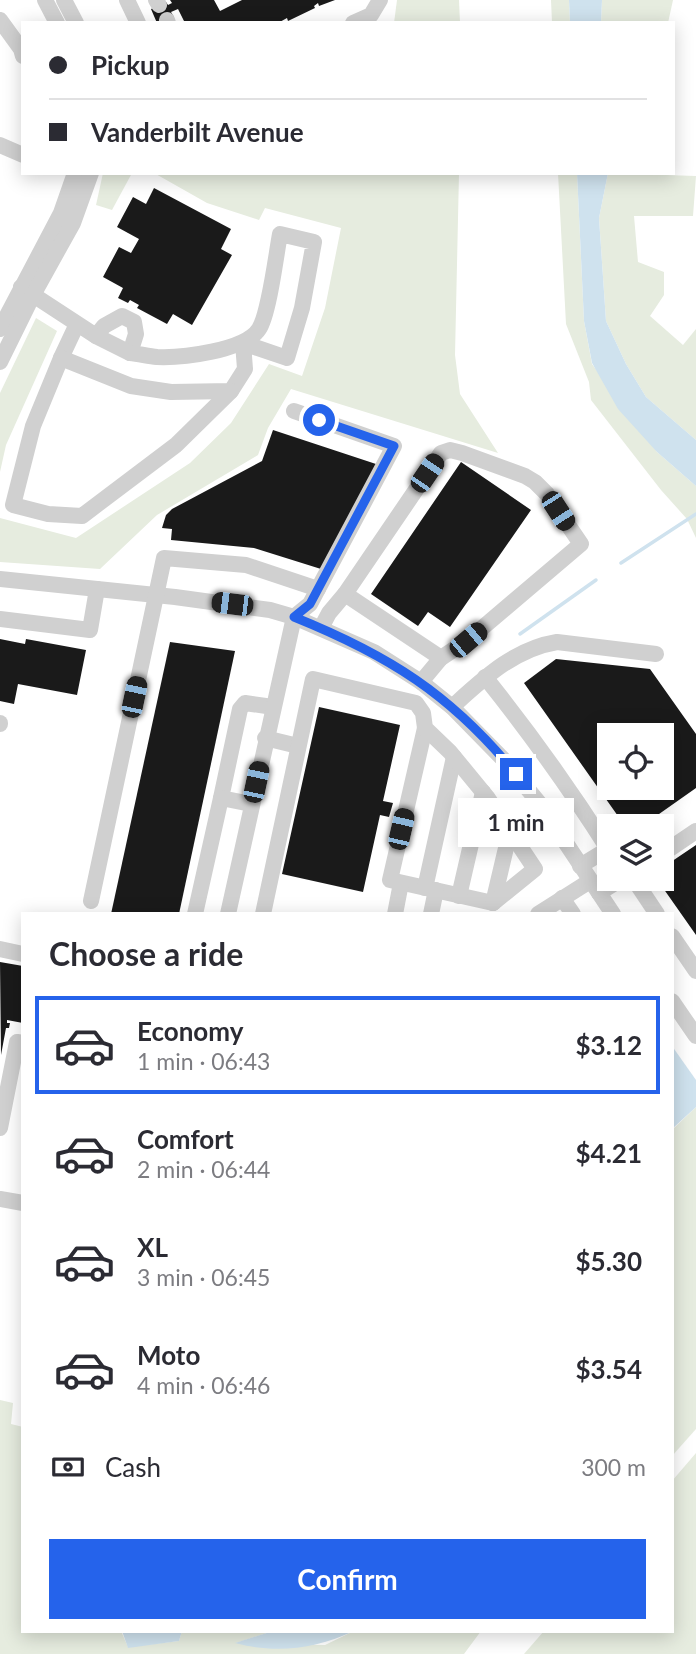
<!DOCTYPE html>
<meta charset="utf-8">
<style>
:root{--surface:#fff;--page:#f7f7f7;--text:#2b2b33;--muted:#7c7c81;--line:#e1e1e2;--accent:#2563eb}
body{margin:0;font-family:Lato,sans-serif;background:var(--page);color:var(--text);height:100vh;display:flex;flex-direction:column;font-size:26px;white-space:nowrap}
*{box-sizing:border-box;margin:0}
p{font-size:23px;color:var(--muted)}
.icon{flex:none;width:38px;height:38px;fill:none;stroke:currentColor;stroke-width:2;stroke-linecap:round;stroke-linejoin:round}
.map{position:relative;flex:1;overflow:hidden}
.side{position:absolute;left:21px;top:912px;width:653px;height:721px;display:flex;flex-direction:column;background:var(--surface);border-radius:0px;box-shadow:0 4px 18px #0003}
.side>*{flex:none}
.top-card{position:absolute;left:21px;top:21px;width:654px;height:154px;border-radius:0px;box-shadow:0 4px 18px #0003;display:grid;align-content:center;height:154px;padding:0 28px;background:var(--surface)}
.controls{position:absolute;left:597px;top:723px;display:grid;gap:14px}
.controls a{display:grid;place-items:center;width:77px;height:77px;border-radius:0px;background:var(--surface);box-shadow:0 4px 18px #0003;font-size:35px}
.end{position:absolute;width:32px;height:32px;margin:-16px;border:9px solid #2563eb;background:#fff;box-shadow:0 0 0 4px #fff}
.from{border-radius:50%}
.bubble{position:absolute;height:49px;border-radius:0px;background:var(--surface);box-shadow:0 4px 18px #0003;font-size:23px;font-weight:700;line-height:49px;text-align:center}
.car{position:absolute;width:21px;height:42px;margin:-21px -10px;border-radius:9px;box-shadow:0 0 5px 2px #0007;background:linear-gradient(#222 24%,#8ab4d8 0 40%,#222 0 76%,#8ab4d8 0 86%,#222 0)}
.top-card b{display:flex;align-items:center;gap:24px;height:66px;font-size:26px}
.top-card b+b{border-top:2px solid var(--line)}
.top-card i{width:18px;height:18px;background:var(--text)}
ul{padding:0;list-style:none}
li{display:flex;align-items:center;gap:21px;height:98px;margin:0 14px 10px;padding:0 14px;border:4px solid transparent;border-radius:0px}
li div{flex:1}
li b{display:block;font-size:26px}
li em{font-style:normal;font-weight:700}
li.active{border-color:var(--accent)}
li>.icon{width:63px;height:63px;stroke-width:1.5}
h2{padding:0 28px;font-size:32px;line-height:84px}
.pay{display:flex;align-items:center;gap:18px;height:77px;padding:0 28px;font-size:26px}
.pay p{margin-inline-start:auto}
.cta{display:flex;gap:14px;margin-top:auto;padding:14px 28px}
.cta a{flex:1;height:80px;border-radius:0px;background:var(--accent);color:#fff;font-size:28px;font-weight:700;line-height:80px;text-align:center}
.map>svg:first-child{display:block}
.green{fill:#e6ecdf}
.water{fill:#cfe2ee}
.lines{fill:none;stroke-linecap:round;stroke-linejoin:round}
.stream{stroke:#cfe2ee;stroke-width:3.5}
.building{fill:#1a1a1a;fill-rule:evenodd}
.minor{stroke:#d0d0d0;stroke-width:16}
.route{stroke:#2563eb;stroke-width:9}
</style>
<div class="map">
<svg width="696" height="1654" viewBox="0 0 696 1654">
<rect width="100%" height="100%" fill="#fff"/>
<g class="green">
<path d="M397,0h62l1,23h-66z"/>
<path d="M551,0h18l1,23h-18z"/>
<path d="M602,0h71l-5,23h-67z"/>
<path d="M103,173h29l-20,37 -16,-5z"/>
<path d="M154,173h305l-4,182 5,39 38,59 -207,-64 -23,39 -10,27 -101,60 -57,54 -100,-7v-44l76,20 114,-75 41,-40 38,-59 33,12 23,-68 16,-80 -76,-20 -6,12 -52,-17z"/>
<path d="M558,173h19l7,148 8,43 65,88 39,34v52l-9,-19 -26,-29 -70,-90 -2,-18 -23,-58z"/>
<path d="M608,173l88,3 -3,40h-59l4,46 26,10v23l-14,21 33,29 13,-16v111l-50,-43 -20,-33 -20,-43 -7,-103z"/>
<path d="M36,318l21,13 -51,114 -6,27v-79z"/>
<path d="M696,1107v322l-24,27v-326z"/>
<path d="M0,1400l13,3 -2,21 12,3v204h98l7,16 51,-6 3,-10h91l-37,12 89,2 29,-14h127l-17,23h-464z"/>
<path d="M696,1453v201h-172l20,-23h128v-150z"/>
</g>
<g class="water">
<path d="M569,0h33l-1,23h-31z"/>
<path d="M577,173h31l-9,45 7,103 20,43 20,33 50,43v46l-39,-34 -39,-43 -26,-46 -8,-42z"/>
<path d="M672,1046l24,34v27l-24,22z"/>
<path d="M122,1631h60l-3,10 -51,7z"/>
<path d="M273,1631h81c-39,18 -78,23 -119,12z"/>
</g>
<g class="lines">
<g class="stream">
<path d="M621,563l75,-49"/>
<path d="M520,634l76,-54"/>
</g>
</g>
<g class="building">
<path d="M170,0h44l6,11 22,-11h93l-16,6 -1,-3 -4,3 1,2 -27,13 -1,-3 -9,5h-93l-7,-14 -7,3 3,5 -17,6 -6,-14 15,-7 2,3 4,-2z"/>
<path d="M154,188l77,41 -10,20 11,6 -40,70 -19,-11 -6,10 -30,-16 2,-3 -9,-5 -2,3 -10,-5 5,-10 -20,-11 16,-30 12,6 8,-14 -22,-12 16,-30 13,7z"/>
<path d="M273,430l106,35 -58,104 -67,-21 -83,-8 1,-11 -10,-1 4,-13 6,-6 90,-48z"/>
<path d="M461,462l70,48 -81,117 -22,-15 -10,14 -47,-32z"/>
<path d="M0,639l25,5 1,-5 60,11 -9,45 -59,-11 -4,20 -14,-3z"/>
<path d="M170,642l65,9 -56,263h-68z"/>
<path d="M556,659l94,10 46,65v54l-54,38h-17l-101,-143zM609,735h53v53h-53z"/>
<path d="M319,707l81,18 -17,76 10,2 -4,14 -9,-2 -17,77 -81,-18z"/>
<path d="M696,845v90l-40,-57h6v-10z"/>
<path d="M0,962l23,4v57l-16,-3v3h3l-1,5h-3l-5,27z"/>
</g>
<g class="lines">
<g class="minor">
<path d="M45,0l12,23"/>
<path d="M64,0l12,23"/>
<path d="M127,0l11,23"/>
<path d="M156,0l3,5"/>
<path d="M0,20l21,29 2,7"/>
<path d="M167,20l1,3"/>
<path d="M353,23l18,-8 9,-15"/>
<path d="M0,145l23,10"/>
<path d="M21,287l75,49 8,-10 18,-10 12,6 2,12 -6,19c9,1 18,3 27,4 24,1 88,-6 102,-28 10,-15 17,-74 21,-95l34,8 -12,66 -15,50 -44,-15 2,26 -14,22 -60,1 -40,-6 -70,-28 16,-34"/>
<path d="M0,329l61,-116 14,-40"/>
<path d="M96,336l34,17"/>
<path d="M61,358l-28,68 -20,79 35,9 34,2 94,-71 55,-54"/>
<path d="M0,362l33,-67 40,-72 18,-50"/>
<path d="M0,579l175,18 95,13 24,7 80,35 47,30 31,25 51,52 37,45 73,110"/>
<path d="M345,594l96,64"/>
<path d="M0,619l90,11 7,-41"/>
<path d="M321,628l8,-15 16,-19 96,-141 9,-3 12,3 63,23 10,6 12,12 34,50 -113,96 -27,18 -20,24"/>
<path d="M485,677c44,55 85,112 123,172l-28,17"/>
<path d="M452,707c32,-29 62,-58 105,-65l99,12"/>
<path d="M0,723v1"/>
<path d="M425,728l-35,152 103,23"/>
<path d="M265,738l33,8"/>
<path d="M251,804l-30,-6 19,-89 5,-6 28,4"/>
<path d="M512,835l33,-22"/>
<path d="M662,854l34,-23"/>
<path d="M633,878l24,36"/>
<path d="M425,888l29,-131"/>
<path d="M599,893l24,-15"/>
<path d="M459,896l24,-104"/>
<path d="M562,898l11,16"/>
<path d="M91,901l73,-343 82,7 72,24"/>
<path d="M493,903l17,-72"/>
<path d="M195,914l26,-116"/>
<path d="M228,914l66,-297 16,-13 84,-158 -100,-35"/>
<path d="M263,914l50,-235 103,24 7,10 2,15 25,24 37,45 48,72 -42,34"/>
<path d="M395,914l6,-31"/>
<path d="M431,914l5,-24"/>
<path d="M538,914l52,-33"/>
<path d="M672,936l24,35"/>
<path d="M0,949l23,5"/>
<path d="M672,1001l24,35"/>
<path d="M0,1128l17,-86 6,1"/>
<path d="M0,1199l23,4"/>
</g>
</g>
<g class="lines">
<path class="route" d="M319,420l75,26 -84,158 -16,13c94,38 157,77 222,157"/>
</g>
</svg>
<div class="controls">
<a><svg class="icon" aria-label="locate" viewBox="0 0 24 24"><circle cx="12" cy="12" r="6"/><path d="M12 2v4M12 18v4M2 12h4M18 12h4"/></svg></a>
<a><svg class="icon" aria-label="layers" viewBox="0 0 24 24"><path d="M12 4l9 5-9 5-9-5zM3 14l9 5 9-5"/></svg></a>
</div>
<i class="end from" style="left:319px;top:420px"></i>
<i class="end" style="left:516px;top:774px"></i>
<div class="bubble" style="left:458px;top:798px;width:116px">1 min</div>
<i class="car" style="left:427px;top:473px;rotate:34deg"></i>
<i class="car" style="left:558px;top:511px;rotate:147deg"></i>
<i class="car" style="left:232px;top:604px;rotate:277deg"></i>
<i class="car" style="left:468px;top:640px;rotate:50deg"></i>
<i class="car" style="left:134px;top:697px;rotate:12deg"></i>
<i class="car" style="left:256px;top:782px;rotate:12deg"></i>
<i class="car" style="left:401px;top:829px;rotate:13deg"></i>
<div class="top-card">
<b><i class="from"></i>Pickup</b>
<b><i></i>Vanderbilt Avenue</b>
</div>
<section class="side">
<h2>Choose a ride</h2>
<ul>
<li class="active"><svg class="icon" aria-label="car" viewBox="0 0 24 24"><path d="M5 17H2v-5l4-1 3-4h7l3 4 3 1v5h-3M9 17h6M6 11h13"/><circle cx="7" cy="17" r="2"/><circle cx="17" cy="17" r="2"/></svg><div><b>Economy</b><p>1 min · 06:43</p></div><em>$3.12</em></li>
<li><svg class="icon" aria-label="car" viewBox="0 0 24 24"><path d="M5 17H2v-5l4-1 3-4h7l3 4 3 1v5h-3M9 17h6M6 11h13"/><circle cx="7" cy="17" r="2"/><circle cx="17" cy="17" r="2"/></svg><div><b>Comfort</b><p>2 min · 06:44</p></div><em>$4.21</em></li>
<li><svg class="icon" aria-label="car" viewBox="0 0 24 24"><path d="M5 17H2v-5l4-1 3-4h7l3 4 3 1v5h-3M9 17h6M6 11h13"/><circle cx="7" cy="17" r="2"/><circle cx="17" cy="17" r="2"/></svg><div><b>XL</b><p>3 min · 06:45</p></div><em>$5.30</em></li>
<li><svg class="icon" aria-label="car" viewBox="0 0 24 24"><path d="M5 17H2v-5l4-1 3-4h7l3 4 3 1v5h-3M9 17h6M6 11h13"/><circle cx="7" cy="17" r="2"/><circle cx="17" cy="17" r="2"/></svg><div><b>Moto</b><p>4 min · 06:46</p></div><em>$3.54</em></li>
</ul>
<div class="pay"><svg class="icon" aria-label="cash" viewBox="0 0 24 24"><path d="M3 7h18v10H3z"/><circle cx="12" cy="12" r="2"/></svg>Cash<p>300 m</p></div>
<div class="cta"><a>Confirm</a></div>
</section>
</div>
